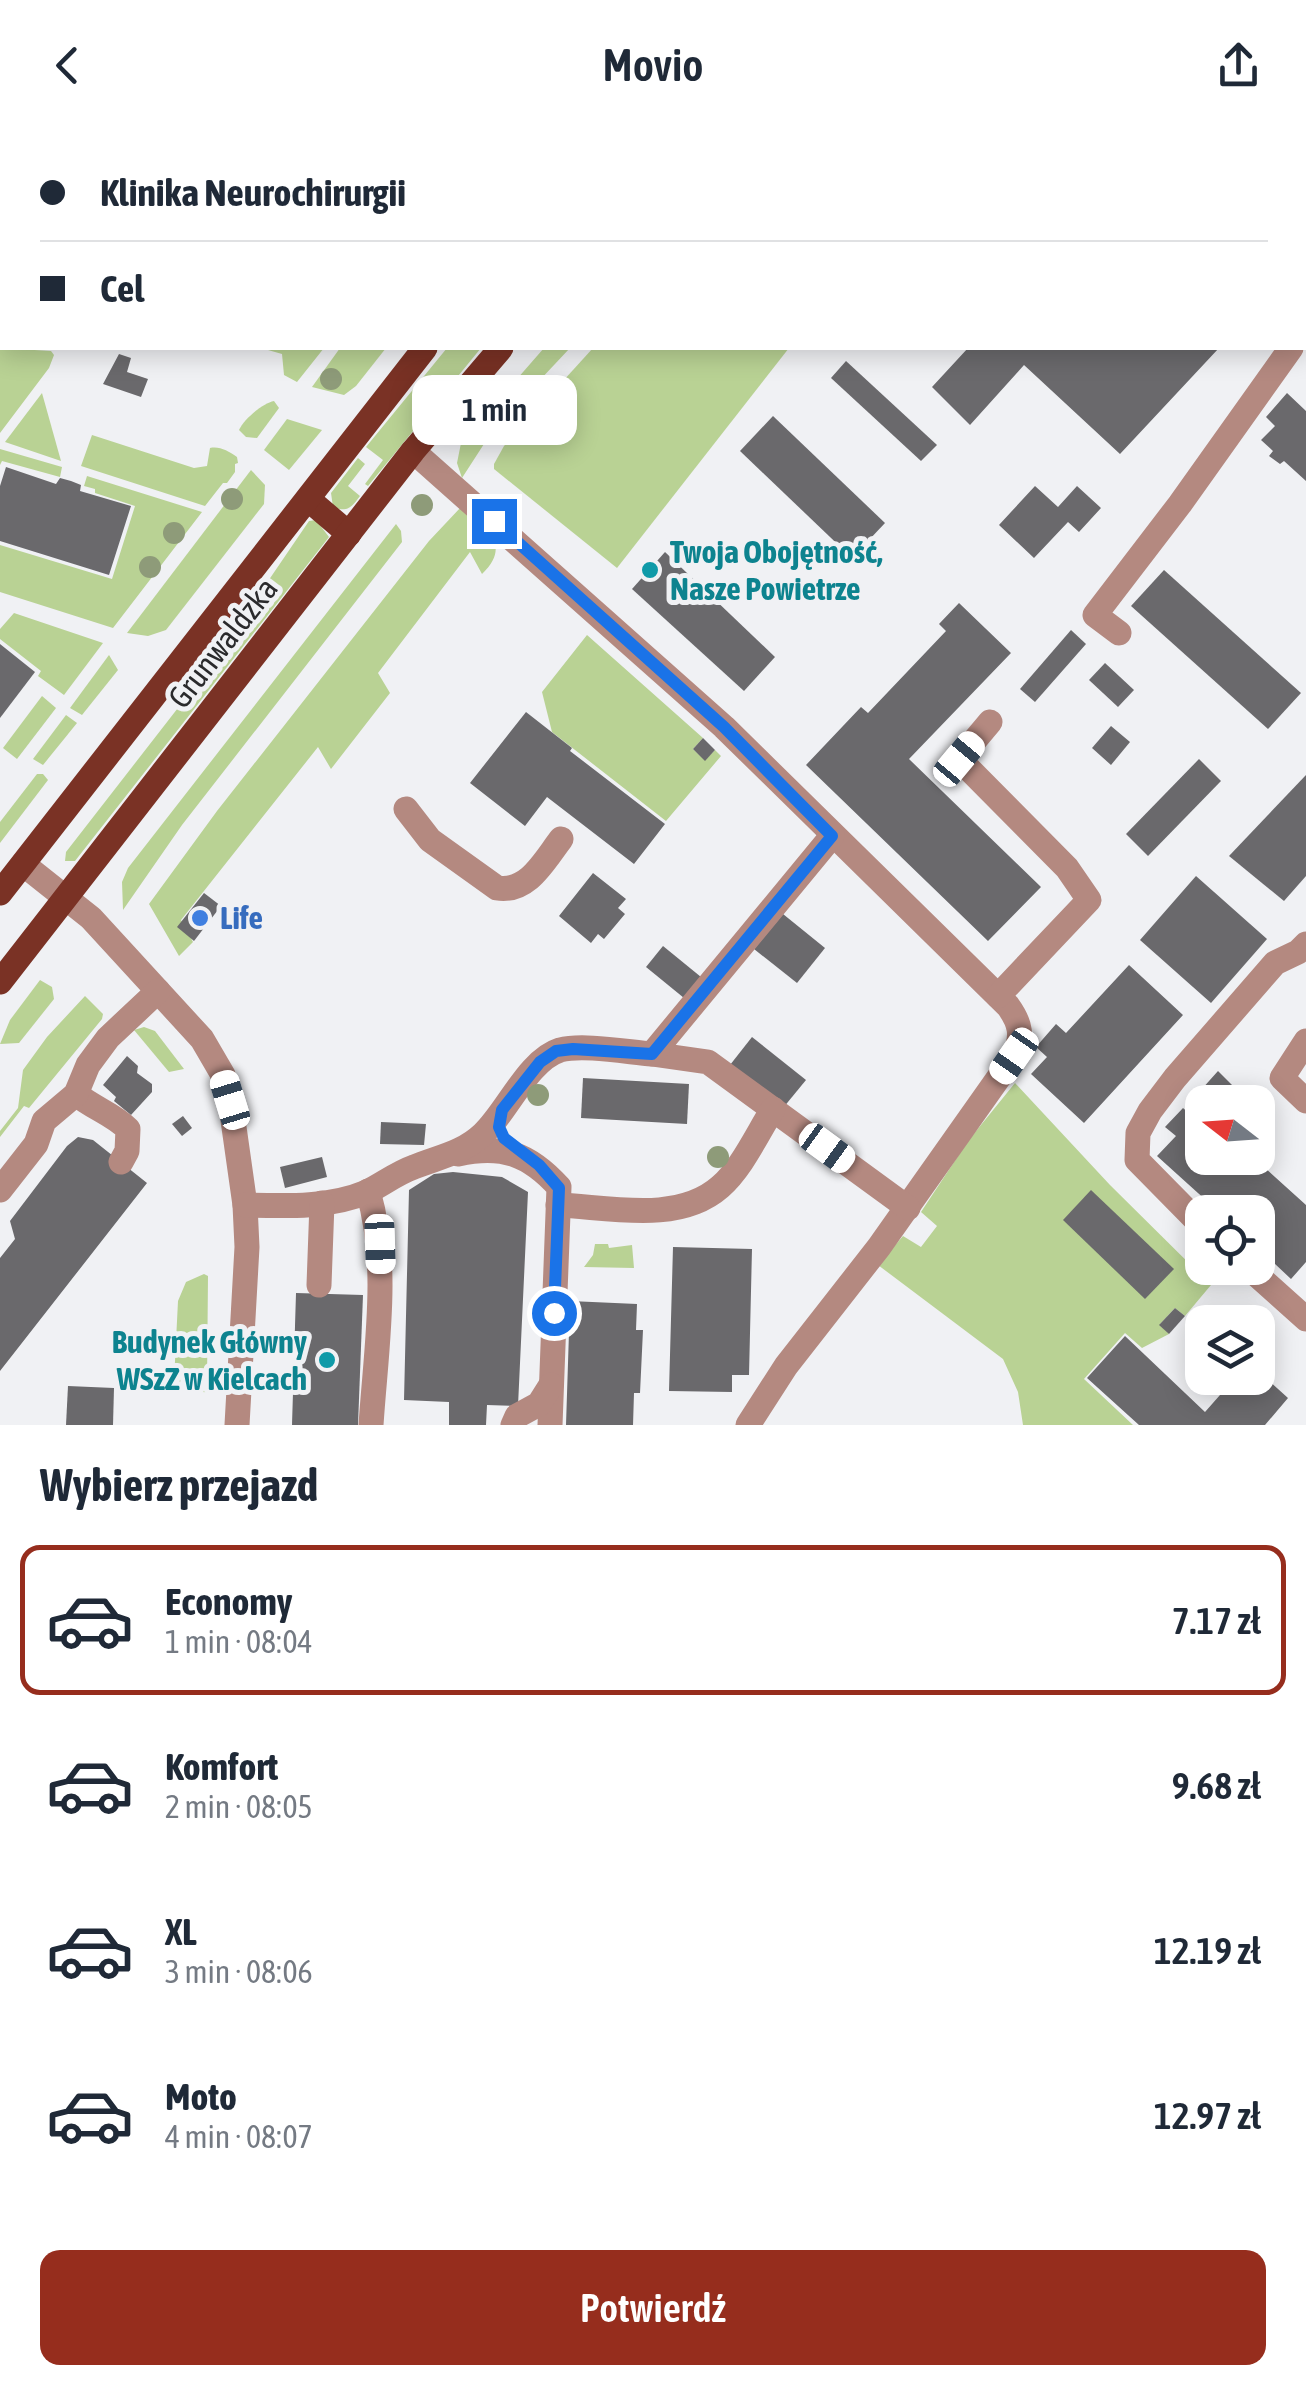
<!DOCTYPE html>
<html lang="pl">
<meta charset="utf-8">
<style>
:root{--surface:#fff;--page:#f6f6f7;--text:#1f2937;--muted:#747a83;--line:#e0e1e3;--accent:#962d1d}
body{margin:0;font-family:"Asap Condensed",sans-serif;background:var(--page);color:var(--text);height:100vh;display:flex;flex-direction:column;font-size:38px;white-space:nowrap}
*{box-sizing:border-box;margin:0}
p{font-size:32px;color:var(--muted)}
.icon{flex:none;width:55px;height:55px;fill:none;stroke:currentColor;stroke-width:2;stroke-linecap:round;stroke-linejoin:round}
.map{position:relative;height:1295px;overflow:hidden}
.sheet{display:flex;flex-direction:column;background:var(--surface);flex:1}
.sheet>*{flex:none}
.guide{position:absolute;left:0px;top:0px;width:1308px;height:220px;box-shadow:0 5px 25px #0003;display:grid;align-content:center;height:220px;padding:0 40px;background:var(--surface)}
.needle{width:65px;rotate:287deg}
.tools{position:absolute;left:1185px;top:955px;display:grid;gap:20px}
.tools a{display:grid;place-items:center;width:90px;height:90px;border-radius:20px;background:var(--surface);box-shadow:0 5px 25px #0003;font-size:50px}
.end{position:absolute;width:45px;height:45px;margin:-22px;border:12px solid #1a73e8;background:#fff;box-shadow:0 0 0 5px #fff}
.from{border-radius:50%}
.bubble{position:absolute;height:70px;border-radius:20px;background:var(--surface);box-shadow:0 5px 25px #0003;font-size:32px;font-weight:600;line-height:70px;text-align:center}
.car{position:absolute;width:30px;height:60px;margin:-30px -15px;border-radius:12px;box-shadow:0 0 8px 2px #0007;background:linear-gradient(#fff 24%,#345 0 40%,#fff 0 76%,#345 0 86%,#fff 0)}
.guide b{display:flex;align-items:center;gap:35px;height:95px;font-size:38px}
.guide b+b{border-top:2px solid var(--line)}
.guide i{width:25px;height:25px;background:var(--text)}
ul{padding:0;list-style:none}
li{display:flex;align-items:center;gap:30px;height:150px;margin:0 20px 15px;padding:0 20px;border:5px solid transparent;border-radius:20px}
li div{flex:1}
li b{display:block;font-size:38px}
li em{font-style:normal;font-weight:600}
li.selected{border-color:var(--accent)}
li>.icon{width:90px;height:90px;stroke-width:1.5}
h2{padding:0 40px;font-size:45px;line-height:120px}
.primary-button{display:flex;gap:20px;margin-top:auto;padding:20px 40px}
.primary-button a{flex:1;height:115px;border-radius:20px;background:var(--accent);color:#fff;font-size:40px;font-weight:600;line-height:115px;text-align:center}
header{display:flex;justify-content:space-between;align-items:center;height:130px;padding:0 40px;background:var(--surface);font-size:45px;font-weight:600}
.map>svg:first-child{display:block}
.green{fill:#b9d294}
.building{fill:#6a696c}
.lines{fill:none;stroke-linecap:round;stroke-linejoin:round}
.minor{stroke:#b48980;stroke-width:25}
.major{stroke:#7a3225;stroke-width:25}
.tree{fill:#8e9b79}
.route{stroke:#1a73e8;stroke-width:12}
.culture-dot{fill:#0f9aa8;stroke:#f0f1f4;stroke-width:4}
.shop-dot{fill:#3f7fe0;stroke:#f0f1f4;stroke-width:4}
.labels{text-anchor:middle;stroke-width:10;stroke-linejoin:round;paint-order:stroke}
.culture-label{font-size:32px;font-weight:bold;fill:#0d838f;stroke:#f0f1f4;text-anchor:start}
.street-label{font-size:32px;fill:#2a2a2c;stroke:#f0f1f4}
.shop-label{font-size:32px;font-weight:bold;fill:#366cbe;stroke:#f0f1f4;text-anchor:start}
</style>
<header><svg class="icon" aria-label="back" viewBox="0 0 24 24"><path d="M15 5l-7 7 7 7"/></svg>Movio<svg class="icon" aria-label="share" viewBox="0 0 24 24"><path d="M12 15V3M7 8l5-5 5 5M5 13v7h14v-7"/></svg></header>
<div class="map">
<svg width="1306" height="1295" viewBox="0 0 1306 1295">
<rect width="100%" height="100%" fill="#f0f1f4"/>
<g class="green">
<path d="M0,206l2,12 49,3 3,4 -5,13 -49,65z"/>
<path d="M261,218h63l-27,34 -13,-7 -2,-21z"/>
<path d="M340,218h46l-30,38 -12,9 -32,-8z"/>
<path d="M447,218h34l-113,138 -3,-2 18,-24 -17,-13z"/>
<path d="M544,218h26l-77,82 -31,48 -5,-15 4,-20z"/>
<path d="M593,218h196l-172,220 -123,-99v-5l10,-18z"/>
<path d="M42,263l19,68 -56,-19z"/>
<path d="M274,271l5,7 -22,30 -11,-1 -7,-7c5,-11 24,-27 35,-29z"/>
<path d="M287,289l35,11 -33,40 -25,-20z"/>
<path d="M92,305l102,33 13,-2 3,-18c10,-2 18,3 27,9l1,6 -3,1v8l-8,11h-4l-18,23 -124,-40z"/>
<path d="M0,319l62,18 -2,10 -58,-16 -2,4z"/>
<path d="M358,328l7,6 -17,22 12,10c-8,11 -13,17 -27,11l-2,-14z"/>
<path d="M251,340l14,15 -1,19 -98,126 -18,6 -21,-3z"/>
<path d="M87,346l115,36 -89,116 -113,-36v-47l112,34 23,-73 -40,-13v-4l-11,-3z"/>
<path d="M461,377c24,20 52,37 21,67l-12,-22 -92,121 12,20 -59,76 -13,-22 -137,173 12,22 -14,14 -30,-52 68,-93 212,-270z"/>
<path d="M316,390l13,17 -254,324h-10l1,-9 143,-184 100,-147z"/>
<path d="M396,394l5,7 1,11 -220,283 -59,85 -1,-28 6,-14z"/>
<path d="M14,483l89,30 -39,52 -26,-19 3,-5 -41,-32v-10z"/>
<path d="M587,505l116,103 -10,11 12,11 10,-10 6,6 -55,65 -114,-89 -10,-40z"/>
<path d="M109,525l9,15 -36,45 -12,-7z"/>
<path d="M42,566l14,12 -39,51 -14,-11z"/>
<path d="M66,585l11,8 -34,42 -10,-6z"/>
<path d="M37,644h6l5,6 -48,63v-21z"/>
<path d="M40,850l12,7 2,12 -35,44 -19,1 10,-24z"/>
<path d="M85,866l18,18 -1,5 -73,89 -5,-2 -24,31v-6l18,-23 5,-38 24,-33z"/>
<path d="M144,897l11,4 29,38 -15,3 -35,-42z"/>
<path d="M1015,953l95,102 101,100 -26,31 -10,-8 -15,16 9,10 -27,14 -17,-15 -41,46 49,46h-110l-5,-33 -15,-33 -125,-94 25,-29 18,11 16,-21 -16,-14 47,-71z"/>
<path d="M595,1114h13l1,4 23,-3 2,23 -50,-1 9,-12z"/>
<path d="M204,1144l4,2 -1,108 14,1 -1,8 -36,-2 -10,-10 4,-80 8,-19z"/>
</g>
<g class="building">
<path d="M968,218h251l-99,106 -96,-89 -54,60 -38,-38z"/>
<path d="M119,224l12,4 -4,14 21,7 -7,18 -38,-13z"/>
<path d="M846,231l91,84 -16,16 -90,-83z"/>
<path d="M1287,263l19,18v70l-22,-20 -4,3 -11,-8 4,-5 -12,-11 14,-14 -9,-9z"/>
<path d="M773,286l112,107 -33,35 -112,-107z"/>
<path d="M6,337l50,17 4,-6 11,3 10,4 -1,6 51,15 -22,69 -109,-34v-55z"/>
<path d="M1035,356l23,21 19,-21 24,22 -22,24 -11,-10 -34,36 -35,-33z"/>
<path d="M665,422l110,105 -31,34 -112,-102z"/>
<path d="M1164,440l137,123 -33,36 -137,-123z"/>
<path d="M959,473l52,50 -102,106 132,128 -53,54 -182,-176 55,-58 7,6 78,-82 -7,-7z"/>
<path d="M1071,500l15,14 -51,58 -15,-13z"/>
<path d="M0,514l35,28 -35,46z"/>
<path d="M1105,533l29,27 -16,17 -29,-27z"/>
<path d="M526,582l46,36 -2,3 95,73 -31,40 -87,-67 -22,29 -55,-43z"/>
<path d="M1111,596l19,16 -19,23 -19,-17z"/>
<path d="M703,608l12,12 -10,11 -12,-12z"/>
<path d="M1199,629l22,22 -73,75 -22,-22z"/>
<path d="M1306,645v101l-22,25 -55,-45z"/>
<path d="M593,743l33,26 -8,9 7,6 -21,25 -6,-5 -7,9 -32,-27z"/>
<path d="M1196,746l71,63 -56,64 -71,-63z"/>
<path d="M204,763l17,13 -27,35 -17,-14z"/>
<path d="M783,784l42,34 -28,35 -43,-34z"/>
<path d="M663,816l38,31 -17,21 -38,-31z"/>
<path d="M1129,835l54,50 -99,108 -53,-49 16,-17 -11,-10 20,-23 10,9z"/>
<path d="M752,907l54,43 -23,28 -53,-43z"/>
<path d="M127,926l11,10 -1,7 15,11v8l-21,23 -17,-14 2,-4 -13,-12z"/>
<path d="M1218,941l16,16 -14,15h-18v56h52l52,47v57l-15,17 -33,-31v-36h-39l-62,-56 19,-20 -11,-9 18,-19 10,9 7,-9 -8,-8z"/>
<path d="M583,948l106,6 -2,40 -106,-6z"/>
<path d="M183,986l9,12 -10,8 -10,-12z"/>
<path d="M381,992l45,2 -2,21 -44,-1z"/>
<path d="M78,1007l15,3 54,43 -147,188v-113l15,-19 -5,-18 57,-75z"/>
<path d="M322,1027l5,20 -42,11 -5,-21z"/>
<path d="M453,1042l49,5 26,15 -10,214 -31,-1 -1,20h-37v-23l-45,-2 5,-210 25,-16z"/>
<path d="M1091,1060l83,79 -29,30 -82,-79z"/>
<path d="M673,1117l79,2 -3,126h-17v17l-63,-1z"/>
<path d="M296,1163l67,2 -5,130h-66z"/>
<path d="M570,1171l67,3 -1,26h7l-3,63h-6l-1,32h-67z"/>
<path d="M1175,1178l10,8 -16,18 -10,-9z"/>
<path d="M1125,1206l80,76 30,-34h23v-7l30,27 -23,27h-126l-52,-47z"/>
<path d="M68,1256l46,2 -1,37h-47z"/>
</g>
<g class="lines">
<g class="minor">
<path d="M1145,0l3,2"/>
<path d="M1268,0l2,2"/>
<path d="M1305,41l1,1"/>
<path d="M1305,132l1,1"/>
<path d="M1305,198l1,-1"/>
<path d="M413,321l311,276 284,279c13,18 15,30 6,50l-135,191 -93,119 -38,59"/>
<path d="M1119,503l-24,-18 85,-111 111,-156"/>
<path d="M990,592l-31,37 108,109 22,32 -91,96"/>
<path d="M406,679l24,31 67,48c31,5 47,-27 64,-49"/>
<path d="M23,734l68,54 111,121 21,36 7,24 15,106 2,42 -10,178"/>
<path d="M1306,911l-24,37 24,23"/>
<path d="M652,924l56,8 200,146"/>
<path d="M76,964c17,14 37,20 52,35l-1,22 -6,11"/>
<path d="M458,1024c44,-10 71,0 101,33l-9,238"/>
<path d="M0,1060l36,-46 8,-23 32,-27 12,-29 20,-27 50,-47"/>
<path d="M368,1061c22,75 8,157 3,234"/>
<path d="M245,1075c40,1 84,3 122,-13 16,-8 30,-19 47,-25 25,-10 49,-14 69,-33 24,-22 45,-74 77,-84 23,-6 67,2 92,4l180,-218"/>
<path d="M558,1075c50,2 120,19 162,-18 22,-19 37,-53 53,-78"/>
<path d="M1202,1096l-65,-66 1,-27 12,-22 25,-33 100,-115 23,-11 8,-8"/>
<path d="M1249,1138l57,51"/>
<path d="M319,1155l3,-82"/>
<path d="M513,1295l4,-9 22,-12 12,-19"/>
</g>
<g class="major">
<path d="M581,2l2,-2"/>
<path d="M703,2l3,-2"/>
<path d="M308,369l41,35"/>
<path d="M0,763l425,-545"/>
<path d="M0,852l413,-531 88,-103"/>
</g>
</g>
<g class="tree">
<circle cx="331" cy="249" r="11"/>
<circle cx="232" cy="369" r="11"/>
<circle cx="422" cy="375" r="11"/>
<circle cx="174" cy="403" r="11"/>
<circle cx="150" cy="437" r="11"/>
<circle cx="538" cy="965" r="11"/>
<circle cx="718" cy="1027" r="11"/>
</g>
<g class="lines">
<path class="route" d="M494,391l230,206 108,109 -180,218 -79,-5 -17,2 -16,11 -38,48 -3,17 5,11 35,27 20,23 -5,125"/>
</g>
<g class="culture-dot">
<circle cx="650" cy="440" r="10"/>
<circle cx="327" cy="1230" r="10"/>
</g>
<circle class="shop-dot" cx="200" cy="788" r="10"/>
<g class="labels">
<g class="culture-label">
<text x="670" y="433">Twoja Obojętność,<tspan x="670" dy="37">Nasze Powietrze</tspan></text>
<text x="307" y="1223" text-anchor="end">Budynek Główny<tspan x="307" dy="37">WSzZ w Kielcach</tspan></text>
</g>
<g class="street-label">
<text transform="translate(223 513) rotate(-52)" y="11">Grunwaldzka</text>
</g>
<g class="shop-label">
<text x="220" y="799">Life</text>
</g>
</g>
</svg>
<div class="tools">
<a><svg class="needle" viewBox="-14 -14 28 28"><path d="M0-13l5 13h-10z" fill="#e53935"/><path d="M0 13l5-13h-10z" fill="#747a83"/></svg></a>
<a><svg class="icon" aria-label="locate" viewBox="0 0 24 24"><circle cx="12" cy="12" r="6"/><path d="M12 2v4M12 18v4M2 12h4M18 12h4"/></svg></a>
<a><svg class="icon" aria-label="layers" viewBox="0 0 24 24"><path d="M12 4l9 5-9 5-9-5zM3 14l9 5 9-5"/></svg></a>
</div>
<i class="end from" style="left:554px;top:1183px"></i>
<i class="end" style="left:494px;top:391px"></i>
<div class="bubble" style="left:412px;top:245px;width:165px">1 min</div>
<i class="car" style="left:959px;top:629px;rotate:40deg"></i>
<i class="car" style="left:1014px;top:926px;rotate:215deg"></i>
<i class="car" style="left:230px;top:970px;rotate:343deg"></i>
<i class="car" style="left:827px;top:1018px;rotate:126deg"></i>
<i class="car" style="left:380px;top:1114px;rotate:178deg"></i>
<div class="guide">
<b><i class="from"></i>Klinika Neurochirurgii</b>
<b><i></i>Cel</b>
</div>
</div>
<section class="sheet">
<h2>Wybierz przejazd</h2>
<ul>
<li class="selected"><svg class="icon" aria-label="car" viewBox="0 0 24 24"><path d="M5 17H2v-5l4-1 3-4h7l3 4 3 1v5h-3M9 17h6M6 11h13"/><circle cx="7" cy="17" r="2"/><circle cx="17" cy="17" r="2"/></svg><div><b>Economy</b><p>1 min · 08:04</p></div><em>7.17 zł</em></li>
<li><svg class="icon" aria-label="car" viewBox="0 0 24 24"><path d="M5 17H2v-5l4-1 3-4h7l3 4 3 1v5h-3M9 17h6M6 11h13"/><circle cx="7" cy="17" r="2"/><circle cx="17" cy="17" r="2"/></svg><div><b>Komfort</b><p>2 min · 08:05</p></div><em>9.68 zł</em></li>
<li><svg class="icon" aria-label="car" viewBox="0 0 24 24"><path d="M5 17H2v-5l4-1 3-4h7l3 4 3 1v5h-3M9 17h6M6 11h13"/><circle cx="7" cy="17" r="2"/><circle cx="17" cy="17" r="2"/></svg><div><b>XL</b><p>3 min · 08:06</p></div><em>12.19 zł</em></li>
<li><svg class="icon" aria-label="car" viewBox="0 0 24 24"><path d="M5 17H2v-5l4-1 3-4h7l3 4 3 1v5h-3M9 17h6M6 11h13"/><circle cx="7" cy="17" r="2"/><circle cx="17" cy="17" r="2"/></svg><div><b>Moto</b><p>4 min · 08:07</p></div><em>12.97 zł</em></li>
</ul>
<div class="primary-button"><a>Potwierdź</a></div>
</section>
